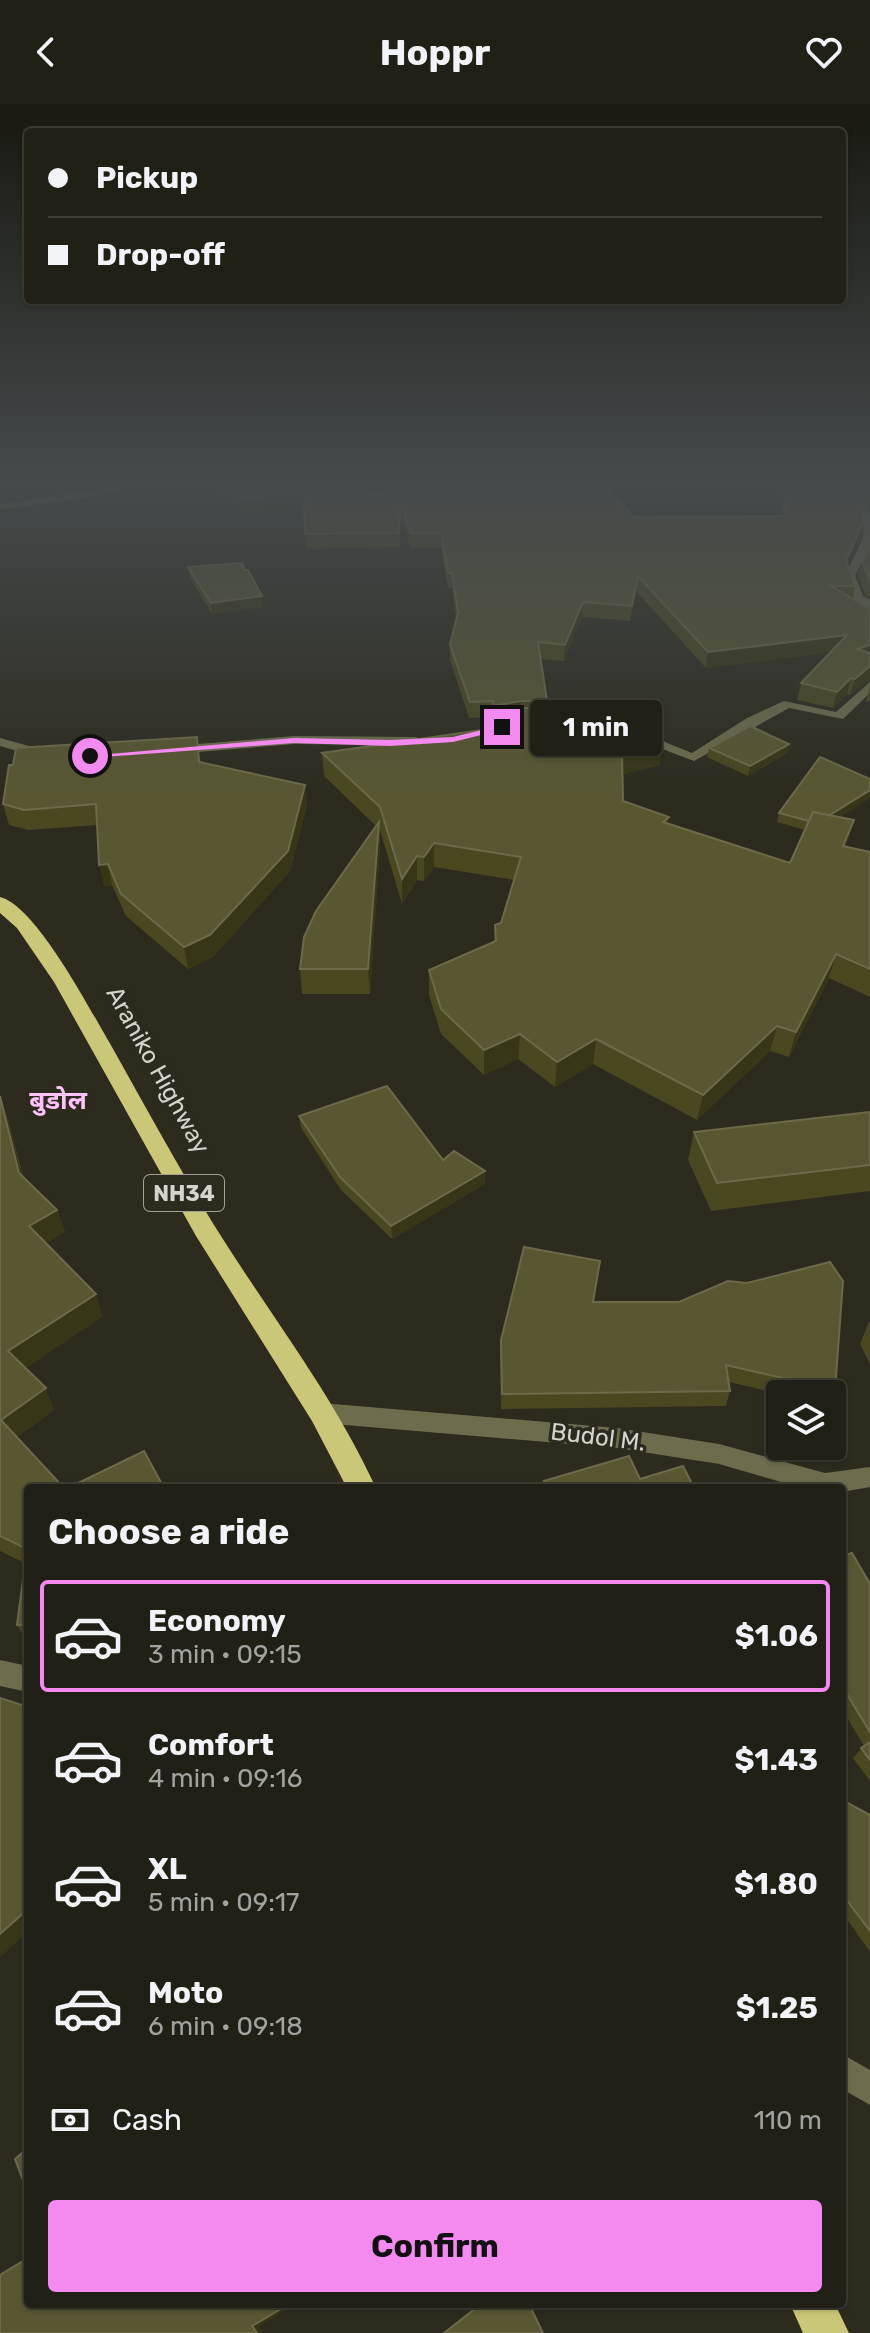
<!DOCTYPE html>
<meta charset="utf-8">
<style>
:root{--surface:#212016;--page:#2d2d23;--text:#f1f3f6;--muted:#a2a3a1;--line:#3e3e35;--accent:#f489ef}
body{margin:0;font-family:Rubik,"Noto Sans Devanagari",sans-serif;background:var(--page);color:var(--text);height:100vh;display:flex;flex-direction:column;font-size:30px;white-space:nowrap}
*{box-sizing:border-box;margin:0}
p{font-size:26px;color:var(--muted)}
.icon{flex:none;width:44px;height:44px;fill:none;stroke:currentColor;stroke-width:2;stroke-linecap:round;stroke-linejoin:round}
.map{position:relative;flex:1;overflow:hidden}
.panel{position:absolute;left:24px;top:1380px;width:822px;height:824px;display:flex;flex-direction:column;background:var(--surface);border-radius:8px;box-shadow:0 2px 6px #0004,0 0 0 2px var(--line)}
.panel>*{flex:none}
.banner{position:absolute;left:24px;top:24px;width:822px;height:176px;border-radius:8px;box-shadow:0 2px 6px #0004,0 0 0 2px var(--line);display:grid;align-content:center;height:176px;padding:0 24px;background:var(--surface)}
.controls{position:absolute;left:766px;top:1276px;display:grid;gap:16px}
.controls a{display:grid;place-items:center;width:80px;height:80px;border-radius:8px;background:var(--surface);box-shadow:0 2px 6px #0004,0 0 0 2px var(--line);font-size:40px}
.end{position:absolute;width:36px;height:36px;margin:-18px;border:10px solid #f489ef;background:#111;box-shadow:0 0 0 4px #111}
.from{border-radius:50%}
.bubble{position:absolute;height:56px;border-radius:8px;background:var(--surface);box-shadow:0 2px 6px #0004,0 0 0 2px var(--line);font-size:26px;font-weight:700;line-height:56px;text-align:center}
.banner b{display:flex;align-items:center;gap:28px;height:76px;font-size:30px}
.banner b+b{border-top:2px solid var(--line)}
.banner i{width:20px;height:20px;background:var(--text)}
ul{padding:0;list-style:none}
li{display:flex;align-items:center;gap:24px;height:112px;margin:0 16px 12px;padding:0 8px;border:4px solid transparent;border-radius:8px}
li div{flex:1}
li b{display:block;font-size:30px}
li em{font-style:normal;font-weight:700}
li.on{border-color:var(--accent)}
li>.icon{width:72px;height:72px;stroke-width:1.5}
h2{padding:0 24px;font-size:36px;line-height:96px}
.pay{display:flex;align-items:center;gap:20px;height:88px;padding:0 24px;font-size:30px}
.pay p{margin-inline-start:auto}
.primary-button{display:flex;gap:16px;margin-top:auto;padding:16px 24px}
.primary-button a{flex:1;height:92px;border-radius:8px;background:var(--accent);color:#111;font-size:32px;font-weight:700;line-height:92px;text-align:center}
header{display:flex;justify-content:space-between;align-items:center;height:104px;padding:0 24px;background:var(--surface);font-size:36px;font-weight:700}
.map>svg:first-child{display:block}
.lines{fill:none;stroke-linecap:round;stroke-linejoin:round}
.minor{fill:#6d6c4d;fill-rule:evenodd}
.highway{fill:#cac778;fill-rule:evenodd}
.wall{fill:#494820}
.shaded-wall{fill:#373617}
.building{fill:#585732;stroke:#6c6a4a;stroke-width:2}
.route{fill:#f489ef}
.labels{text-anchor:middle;stroke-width:7;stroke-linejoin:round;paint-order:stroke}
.shield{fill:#2c2b1e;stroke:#a2a198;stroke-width:2}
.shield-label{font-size:22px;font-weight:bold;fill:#d4d4cc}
.street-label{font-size:24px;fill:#d4d4cc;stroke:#2c2b1e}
.neighbourhood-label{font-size:26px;font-weight:bold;fill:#ffc2fa;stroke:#2c2b1e}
</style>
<header><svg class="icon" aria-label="back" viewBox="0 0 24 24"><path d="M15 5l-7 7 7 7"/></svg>Hoppr<svg class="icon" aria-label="heart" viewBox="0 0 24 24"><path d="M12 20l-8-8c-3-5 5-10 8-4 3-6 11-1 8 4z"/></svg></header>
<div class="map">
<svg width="870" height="2229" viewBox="0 0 870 2229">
<rect width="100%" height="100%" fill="#2c2b1e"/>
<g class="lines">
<g class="minor">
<path d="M123,377h12l-26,13 -109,16v-6l107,-16z"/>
<path d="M403,377h10l12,18 -21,1v-4l11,-1z"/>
<path d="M823,377h9l38,32v32l-15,31 8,20 7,4v8l-16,-8 -9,-24 18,-38 1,-20z"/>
<path d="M870,578v11l-27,26 -54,-11 -95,53 -66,-25 -82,-8 -6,-4 6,-4 84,8 62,25 55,-35 37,-17 52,11z"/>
<path d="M294,632l122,1 7,4 -7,4 -122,-1 -121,10 -7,-4 7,-4z"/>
<path d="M0,634l47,13 2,3 -7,4 -42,-12z"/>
<path d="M322,1299l295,25 102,16 106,29 45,-6v20l-28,5v-4h-40l-83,-24 -102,-16 -295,-25 -8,-3 -3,-7 3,-7z"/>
<path d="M0,1556l28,6v26l-28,-6z"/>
<path d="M842,1950l28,16v35l-28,-16z"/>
</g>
<g class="highway">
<path d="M0,793c36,9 89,111 108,143 35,62 69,125 106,185 54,87 119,169 162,263h-29l-35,-67 -116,-185 -142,-254 -37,-54 -17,-15z"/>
<path d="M790,2200h45l14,29h-46z"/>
</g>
</g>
<g class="wall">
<path d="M201,377h208v9l13,-2 -6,-7h123l95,36 148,-1v-35h88v29l-6,-5 -1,18 -3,14 -13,27 8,22 -2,13 17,10v70l-20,16 -3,-1 -14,14 -36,-8 4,-17 30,-31 -125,16 -70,-77 -6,30 -48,-4 -18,44 -23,-2 6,42 -1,7 5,11 25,24 84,22 -37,9v27l46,16 -1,6 122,40 15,-33 -28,-8 2,-9 91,-34v19l-31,19 7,30 24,5v145l-41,-19 -40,79 -19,-6 -73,69 -104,-56 -38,23 -37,-28 -34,16 -43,-41 -12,-39v-25l65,-28 1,-17 6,-2 13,-43 -80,-13 -10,14 -7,-1 -15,24 -22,-74v16l-10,148h-68l-2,-25 76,-143 -52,-50 -2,-23 172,-25 1,-5h-2l-1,-6 -23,1 -19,-58v-15l6,-27 -4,-30h-4l-6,-32v-8h-31l-11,-31v30l-94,2 -2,-43 -56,7z"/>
<path d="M870,441v54l-5,-5 -7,-18 4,-15z"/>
<path d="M188,463l74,29 1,11 -51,7 -22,-36z"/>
<path d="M870,583v15l-4,-1z"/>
<path d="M789,640l-2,9 -39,23 -41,-19 2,-9z"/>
<path d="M200,653l1,6 104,22 2,20 -17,66 -77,86 -25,12 -62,-53 -14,-31 -8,1 -7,-61 -68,5 -20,-5 -6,-21z"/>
<path d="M0,992l8,23 15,57 34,34 8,22 -19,11 57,73 -78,52 29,42 -37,27 11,51v155l-11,-18 8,-62 -25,-12z"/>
<path d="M870,1008v79l-159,20 -23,-51 6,-28z"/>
<path d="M299,1012l144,44 42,24 -93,55 -51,-49 -40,-62z"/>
<path d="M593,1198l242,88 -3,7v-3h-52l-51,-12 1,9 -4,15 -225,3 -1,-53 1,-16z"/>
<path d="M869,1218h1v42l-10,-20z"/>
<path d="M640,1375l54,9h-151l1,-7z"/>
<path d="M842,1452l28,28v197l-17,-23 11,-12 -22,-37z"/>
<path d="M842,1696l28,15v137l-28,-40z"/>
</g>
<g class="shaded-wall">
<path d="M396,377h13v12l-66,9 -4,-10 3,-4z"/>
<path d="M304,388l1,14 -57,7 -2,-14z"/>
<path d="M863,419l-3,14 -18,38 4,-15z"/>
<path d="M638,472l-2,15 -6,30 2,-15z"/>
<path d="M262,492l1,11 -51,7 -1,-11z"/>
<path d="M583,498l-1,15 -18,44 1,-16z"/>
<path d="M847,531l-3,16 -138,17 2,-16z"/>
<path d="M870,541v15l-13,-11z"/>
<path d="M870,562v13l-20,16 5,-16z"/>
<path d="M851,574l-4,16 -14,14 4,-16z"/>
<path d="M521,597l-1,16 -25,-3v9h-2v-17z"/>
<path d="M663,638l-3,23 -40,10 2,-23z"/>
<path d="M789,640l-2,9 -39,23 2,-10z"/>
<path d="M305,681l2,20 -17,66 -77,86 -25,12 -4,-22z"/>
<path d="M870,686v8l-56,35 3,-10z"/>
<path d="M854,716l-7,24 -11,26 7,-24z"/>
<path d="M379,718l1,24 -10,148 -2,-25z"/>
<path d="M434,739v24l-10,14v-24z"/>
<path d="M417,752v24l-15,24v-25z"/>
<path d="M108,760l4,21 -8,1 -5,-21z"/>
<path d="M836,850l-7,24 -40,79 7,-25z"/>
<path d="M777,922l-7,25 -73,69 6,-25z"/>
<path d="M520,930l-2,25 -34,16v-25z"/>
<path d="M596,935l-3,25 -38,23 2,-25z"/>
<path d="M0,992l8,23 19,76 -8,-22z"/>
<path d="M485,1067v13l-93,55 -1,-13z"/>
<path d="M57,1106l8,22 -28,17 -8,-23z"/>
<path d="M96,1190l7,22 -85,57 -10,-22z"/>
<path d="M46,1284l8,22 -43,31 -10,-21z"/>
<path d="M28,1805v23l-28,25v-23z"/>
<path d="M289,2200h7l-37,22 4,7h-6l-5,-7z"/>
</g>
<g class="building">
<path d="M220,377h176l-54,7 -3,4 9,5 77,-9 2,-5 -1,-2h113l2,1 18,-1h41l34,36 151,-1v-35h52l27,24 -1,18 -17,37 9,26h-24l39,23v36l-13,4 13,4v13l-15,13 -4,-1 -14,14 -36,-9 46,-48 -139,17 -70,-76 -6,30 -49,-4 -18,43 -27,-3 9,59h-26l-28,5v-5l-23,1 -20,-57 8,-33 -6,-39h-4l-6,-32 1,-8h-32l-11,-31 -1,31 -94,1 -1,-42 -58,7z"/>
<path d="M855,377h15v12z"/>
<path d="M870,441v35l-8,-19z"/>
<path d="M242,459l3,7h3l14,26 -51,7 -23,-36z"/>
<path d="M522,604h27l2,11h22l3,24 46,-22 41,21 -41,10 1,49 46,16 -6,5 127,41 23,-51 41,8 -11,26 27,6v117l-34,-15 -40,78 -19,-6 -74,69 -107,-56 -39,23 -37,-28 -36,16 -43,-41 -12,-39 67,-29 -1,-16 6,-2 20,-66 -87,-14 -10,14 -7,-1 -15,23 -22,-72 -58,-54 174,-25 -1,-14z"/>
<path d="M750,622l39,18 -39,22 -41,-18z"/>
<path d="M197,633l2,25 106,23 -17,66 -78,84 -26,12 -63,-53 -13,-30 -9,1 -3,-61 -72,6 -21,-6 6,-39h4l3,-17z"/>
<path d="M820,653l50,22v11l-40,25 -17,-3 -4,9 -30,-8z"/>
<path d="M379,718l-11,147h-68l4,-32 12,-26z"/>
<path d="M387,982l56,74 11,-9 31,20 -94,55 -51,-49 -41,-61z"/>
<path d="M0,992l19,77 38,37 -28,16 67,68 -88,57 38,37 -45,32 63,68h-36v136l-11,1 10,-76 -27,-13z"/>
<path d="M870,1008v53l-153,18 -23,-51z"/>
<path d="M524,1143l76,14 -7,41h86l49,-21 19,2 83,-21 13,19 -8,109 -109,-25 4,26 -228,3 -1,-54z"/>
<path d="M144,1347l20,37h-96z"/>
<path d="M629,1352l11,23 43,-13 11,22h-142l-8,-7z"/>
<path d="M852,1449l18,31v148l-28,-46v-130z"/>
<path d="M0,1594l28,9v202l-28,25z"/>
<path d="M870,1638v18l-9,-12z"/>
<path d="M842,1696l28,15v116l-28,-37z"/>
<path d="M28,2044v46l-13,-35z"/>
<path d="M28,2154v46h261l-37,22 5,7h-257v-58z"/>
<path d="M481,2200h48l14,29h-99z"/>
</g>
<linearGradient id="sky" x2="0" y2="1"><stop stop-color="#181810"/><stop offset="0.55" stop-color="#454a4c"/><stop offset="1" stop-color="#454a4c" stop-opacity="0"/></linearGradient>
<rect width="870" height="689" fill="url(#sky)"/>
<path class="route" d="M502,621l3,4 -52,13 -63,4 -96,-3 -204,15 -4,-2 208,-18 96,2 63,-3z"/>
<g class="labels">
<rect class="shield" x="144" y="1071" width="80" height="36" rx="6"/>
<g class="shield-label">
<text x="184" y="1097">NH34</text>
</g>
<g class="street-label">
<text transform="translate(158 966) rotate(61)" y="8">Araniko Highway</text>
<text transform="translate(598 1333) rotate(7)" y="8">Budol M.</text>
</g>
<g class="neighbourhood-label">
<text x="58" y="1005">बुडोल</text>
</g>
</g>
</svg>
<div class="controls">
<a><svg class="icon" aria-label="layers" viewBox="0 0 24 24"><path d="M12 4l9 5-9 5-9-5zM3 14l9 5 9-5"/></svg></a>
</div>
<i class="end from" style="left:90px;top:652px"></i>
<i class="end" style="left:502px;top:623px"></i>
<div class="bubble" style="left:530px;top:596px;width:132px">1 min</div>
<div class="banner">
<b><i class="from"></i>Pickup</b>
<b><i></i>Drop-off</b>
</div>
<section class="panel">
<h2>Choose a ride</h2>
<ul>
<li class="on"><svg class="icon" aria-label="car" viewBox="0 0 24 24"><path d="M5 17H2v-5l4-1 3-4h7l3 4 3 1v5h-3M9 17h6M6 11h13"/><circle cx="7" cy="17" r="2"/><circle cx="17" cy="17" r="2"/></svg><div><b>Economy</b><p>3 min · 09:15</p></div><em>$1.06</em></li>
<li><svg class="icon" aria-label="car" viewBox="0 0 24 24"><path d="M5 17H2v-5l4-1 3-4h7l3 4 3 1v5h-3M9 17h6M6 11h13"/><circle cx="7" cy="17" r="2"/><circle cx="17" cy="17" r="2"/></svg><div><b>Comfort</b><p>4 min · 09:16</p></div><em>$1.43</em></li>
<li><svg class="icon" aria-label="car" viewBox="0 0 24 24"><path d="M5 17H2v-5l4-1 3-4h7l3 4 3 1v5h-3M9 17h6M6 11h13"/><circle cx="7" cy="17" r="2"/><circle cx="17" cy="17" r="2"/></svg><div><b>XL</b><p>5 min · 09:17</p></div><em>$1.80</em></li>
<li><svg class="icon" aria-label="car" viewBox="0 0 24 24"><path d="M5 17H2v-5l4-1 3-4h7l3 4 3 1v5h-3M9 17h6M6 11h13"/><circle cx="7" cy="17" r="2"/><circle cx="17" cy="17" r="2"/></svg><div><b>Moto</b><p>6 min · 09:18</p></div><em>$1.25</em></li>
</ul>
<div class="pay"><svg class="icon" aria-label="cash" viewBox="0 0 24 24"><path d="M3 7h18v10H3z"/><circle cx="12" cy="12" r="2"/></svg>Cash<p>110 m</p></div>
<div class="primary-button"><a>Confirm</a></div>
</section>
</div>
